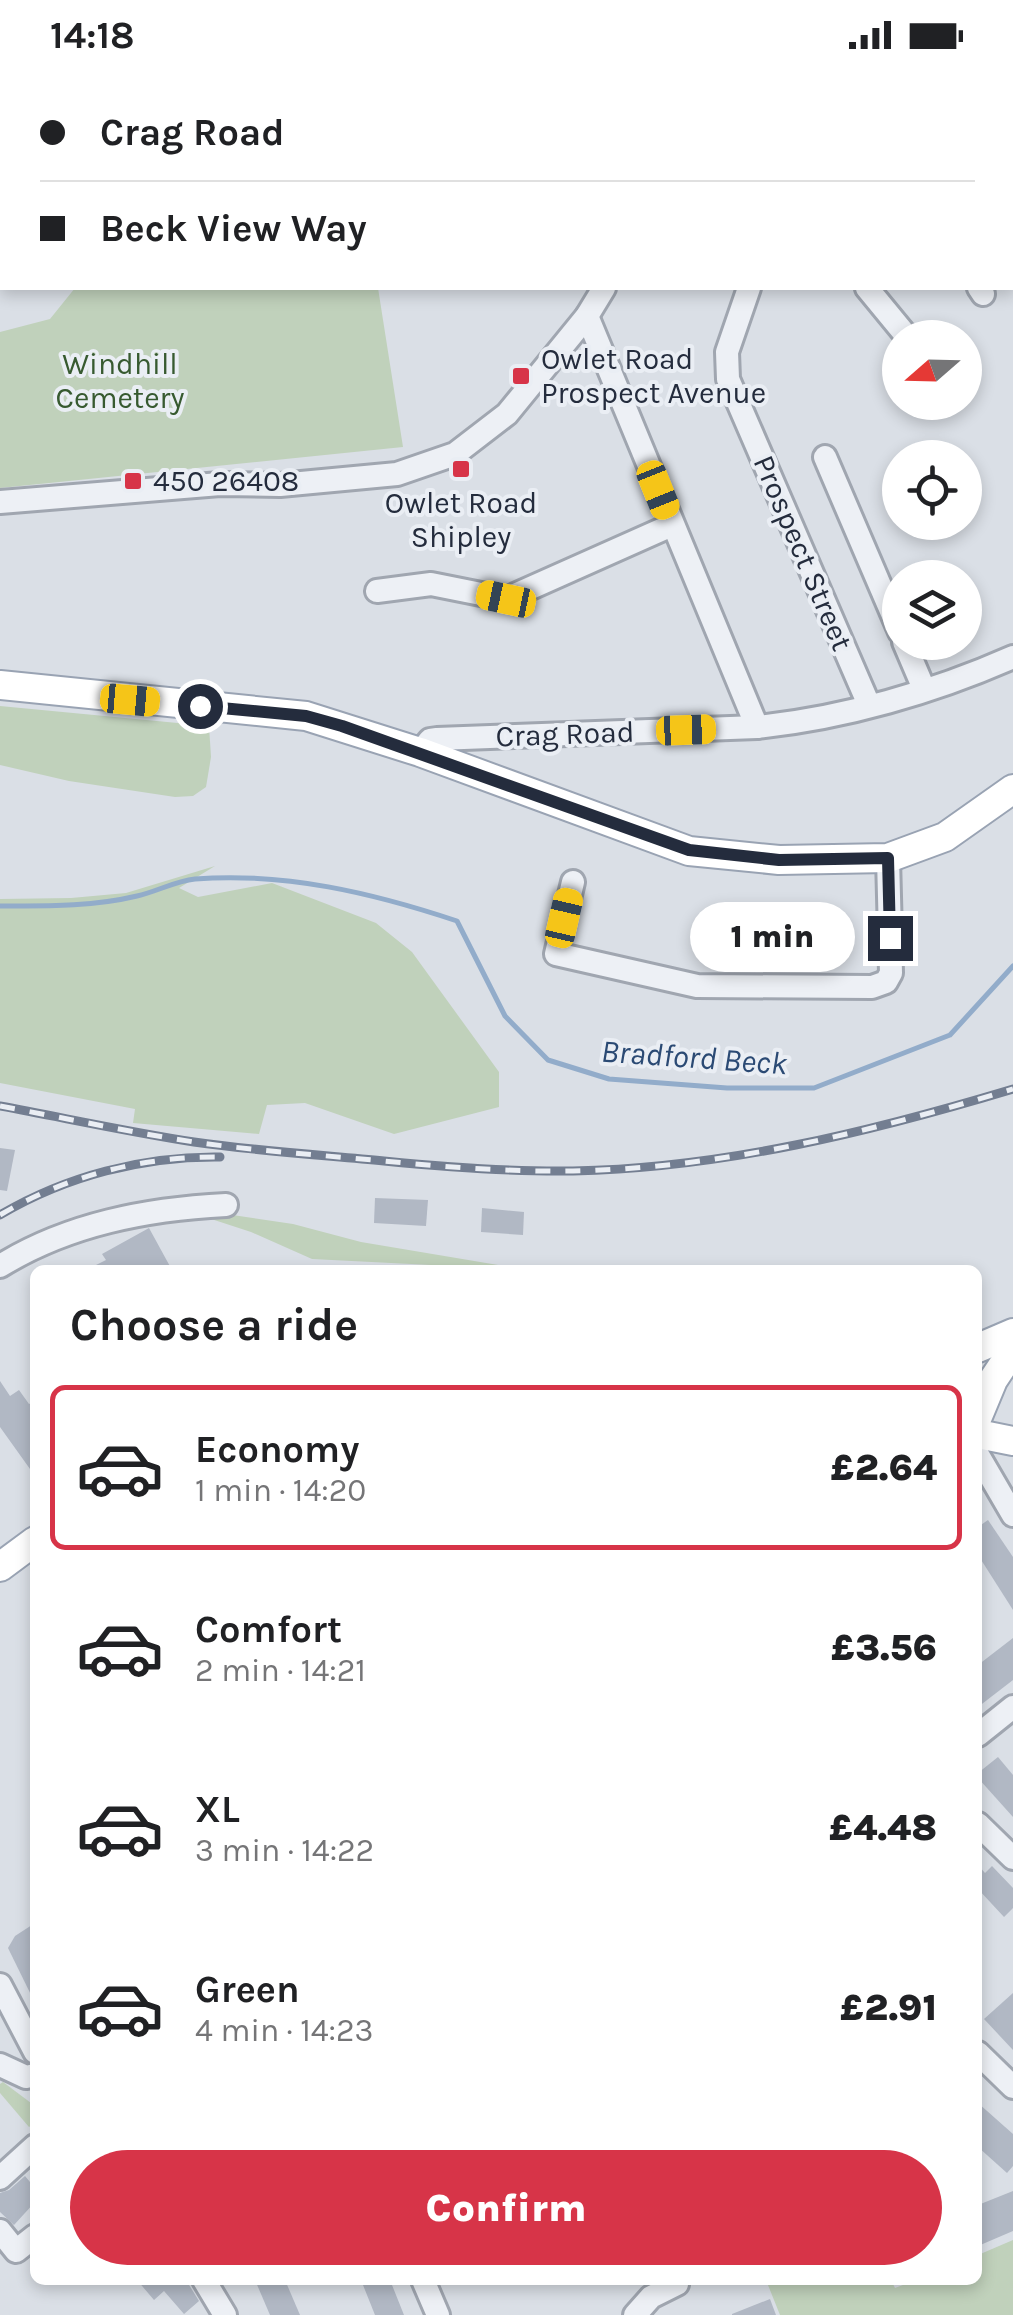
<!DOCTYPE html>
<meta charset="utf-8">
<style>
:root{--surface:#fff;--page:#f6f6f6;--text:#202124;--muted:#757577;--line:#e0e0e0;--accent:#d73448}
body{margin:0;font-family:Karla,sans-serif;background:var(--page);color:var(--text);height:100vh;display:flex;flex-direction:column;font-size:38px;white-space:nowrap}
*{box-sizing:border-box;margin:0}
p{font-size:32px;color:var(--muted)}
.icon{flex:none;width:55px;height:55px;fill:none;stroke:currentColor;stroke-width:2;stroke-linecap:round;stroke-linejoin:round}
.map{position:relative;flex:1;overflow:hidden}
.details{position:absolute;left:30px;top:1195px;width:952px;height:1020px;display:flex;flex-direction:column;background:var(--surface);border-radius:15px;box-shadow:0 5px 15px #0003}
.details>*{flex:none}
.guide{position:absolute;left:0px;top:0px;width:1015px;height:220px;box-shadow:0 5px 15px #0003;display:grid;align-content:center;height:220px;padding:0 40px;background:var(--surface)}
.needle{width:65px;rotate:250deg}
.controls{position:absolute;left:882px;top:250px;display:grid;gap:20px}
.controls a{display:grid;place-items:center;width:100px;height:100px;border-radius:50%;background:var(--surface);box-shadow:0 5px 15px #0003;font-size:50px}
.end{position:absolute;width:45px;height:45px;margin:-22px;border:12px solid #242c3d;background:#fff;box-shadow:0 0 0 5px #fff}
.from{border-radius:50%}
.bubble{position:absolute;height:70px;border-radius:35px;background:var(--surface);box-shadow:0 5px 15px #0003;font-size:32px;font-weight:800;line-height:70px;text-align:center}
.car{position:absolute;width:30px;height:60px;margin:-30px -15px;border-radius:12px;box-shadow:0 0 8px 2px #0007;background:linear-gradient(#f5c518 24%,#345 0 40%,#f5c518 0 76%,#345 0 86%,#f5c518 0)}
.guide b{display:flex;align-items:center;gap:35px;height:95px;font-size:38px}
.guide b+b{border-top:2px solid var(--line)}
.guide i{width:25px;height:25px;background:var(--text)}
ul{padding:0;list-style:none}
li{display:flex;align-items:center;gap:30px;height:165px;margin:0 20px 15px;padding:0 20px;border:5px solid transparent;border-radius:15px}
li div{flex:1}
li b{display:block;font-size:38px}
li em{font-style:normal;font-weight:800}
li.current{border-color:var(--accent)}
li>.icon{width:90px;height:90px;stroke-width:1.5}
h2{padding:0 40px;font-size:45px;line-height:120px}
.primary-button{display:flex;gap:20px;margin-top:auto;padding:20px 40px}
.primary-button a{flex:1;height:115px;border-radius:60px;background:var(--accent);color:#fff;font-size:40px;font-weight:800;line-height:115px;text-align:center}
.status{display:flex;justify-content:space-between;align-items:center;height:70px;padding:0 50px;background:var(--surface);direction:ltr}
.status svg{height:28px;fill:currentColor}
.map>svg:first-child{display:block}
.green{fill:#c0d1bb}
.lines{fill:none;stroke-linecap:round;stroke-linejoin:round}
.stream{stroke:#92acca;stroke-width:5}
.building{fill:#b1b8c4}
.minor-casing{stroke:#a0a6b0;stroke-width:28}
.major-casing{stroke:#99a3b3;stroke-width:32}
.minor{stroke:#edf0f5;stroke-width:22}
.major{stroke:#fff;stroke-width:28}
.rail-casing{stroke:#737e91;stroke-width:9}
.rail{stroke:#eaeef4;stroke-width:5;stroke-dasharray:15;stroke-linecap:butt}
.route{stroke:#242c3d;stroke-width:12}
.poi-dot{fill:#d73448;stroke:#eaeef4;stroke-width:4}
.labels{text-anchor:middle;stroke-width:8;stroke-linejoin:round;paint-order:stroke}
.poi-label{font-size:30px;fill:#242c3d;stroke:#eaeef4;text-anchor:start}
.park-label{font-size:30px;fill:#375a30;stroke:#eaeef4}
.street-label{font-size:30px;fill:#242c3d;stroke:#eaeef4}
.water-label{font-size:32px;font-style:italic;fill:#2b4a74;stroke:#eaeef4}
</style>
<div class="status"><b>14:18</b><svg viewBox="0 0 49 12"><path d="M0 12V9h3v3zM5 12V6h3v6zM10 12V3h3v9zM15 12V0h3v12zM26 1h20v11H26zM47 4h2v5h-2z"/></svg></div>
<div class="map">
<svg width="1013" height="2245" viewBox="0 0 1013 2245">
<rect width="100%" height="100%" fill="#dadfe6"/>
<g class="green">
<path d="M75,218h303l25,159 -403,41v-156l50,-13z"/>
<path d="M0,636l209,20 2,31 -5,30 -13,9 -18,1 -106,-16 -69,-16z"/>
<path d="M215,796l-36,22 19,9 74,-14 104,40 36,29 87,120v35l-105,27 -89,-31 -38,2 -8,29 -126,-11 2,-14 -135,-26v-184l71,-1 55,-5z"/>
<path d="M226,1144l67,10 68,18 167,28 -216,-11 -61,-27 -52,-17z"/>
<path d="M3,2012l32,24v17l-6,4 -29,-34v-9z"/>
<path d="M1013,2170v75h-233l-14,-35h125l4,8 21,-8h62v-25z"/>
</g>
<g class="lines">
<path class="stream" d="M0,836c46,0 91,1 137,-10 19,-4 38,-15 58,-17 90,-7 178,14 262,42l48,95 43,44 61,19 118,9h87l136,-53 63,-69"/>
</g>
<g class="building">
<path d="M0,1078l15,2 -8,41 -7,-1z"/>
<path d="M375,1128l53,2 -2,26 -52,-3z"/>
<path d="M482,1138l42,4 -1,23 -42,-3z"/>
<path d="M149,1158l23,42h-86l20,-10 -4,-6z"/>
<path d="M0,1311l10,15 9,-6 10,14 6,-3v75l-35,-49z"/>
<path d="M988,1450l25,37v53l-35,-55v-28z"/>
<path d="M1013,1568v42l-35,27v-42z"/>
<path d="M998,1687l15,18v42l-35,-39v-5z"/>
<path d="M978,1795l7,8 7,-7 21,22v20l-9,9 -26,-28z"/>
<path d="M35,1853v80l-27,-55 7,-12z"/>
<path d="M1013,1923v57l-29,-31z"/>
<path d="M978,2033l35,31v32l-6,7 -29,-26z"/>
<path d="M25,2106l10,12v14l-21,23 -14,-13v-19l9,-3z"/>
<path d="M1013,2121v40l-35,15v-41z"/>
<path d="M137,2210h49l13,21 -15,13 -20,-23 -10,9z"/>
<path d="M255,2210h30l15,35h-30z"/>
<path d="M361,2210h29l14,35h-29z"/>
<path d="M770,2229l6,16h-44v-1z"/>
</g>
<g class="lines">
<g class="minor-casing">
<g id="minor">
<path d="M212,0v2"/>
<path d="M358,0l6,2"/>
<path d="M805,0l2,2"/>
<path d="M503,2l1,-2"/>
<path d="M695,2l1,-2"/>
<path d="M749,218l-22,64 1,27 141,326"/>
<path d="M867,218l37,45"/>
<path d="M979,218l4,6"/>
<path d="M587,246l170,411"/>
<path d="M825,387l75,175"/>
<path d="M0,432l220,-18 60,1 117,-11 58,-20 52,-40 80,-98 17,-28"/>
<path d="M377,521l54,-7 75,15 166,-74"/>
<path d="M904,572l20,47"/>
<path d="M420,682l10,-12 7,-1 320,-12c87,-9 177,-35 256,-70"/>
<path d="M573,812l-17,72 141,32 175,1 14,-5 5,-9 -3,-115"/>
<path d="M0,1196c68,-42 147,-57 226,-61"/>
<path d="M978,1385l35,60"/>
<path d="M978,1665l35,-28"/>
<path d="M978,1754l35,34"/>
<path d="M0,1915l35,67"/>
<path d="M978,1983l35,34"/>
<path d="M0,1995l26,12 9,-2"/>
<path d="M0,2108l35,-32"/>
<path d="M0,2161l16,20 19,-15"/>
<path d="M204,2210l21,35"/>
<path d="M423,2210l15,35"/>
<path d="M635,2245l16,-18 26,-13"/>
</g>
</g>
<g class="major-casing">
<g id="major">
<path d="M0,615l306,31 114,36 269,99 90,9 109,-2 57,-21 68,-48"/>
<path d="M978,1278l35,-15"/>
<path d="M978,1346l15,-36 20,-30"/>
<path d="M978,1364l35,7"/>
<path d="M0,1497l35,-26"/>
</g>
</g>
<use href="#minor" class="minor"/>
<use href="#major" class="major"/>
<g class="rail-casing">
<g id="rail">
<path d="M0,1036c65,12 129,26 194,36 63,9 126,13 190,19 62,6 126,11 189,10 150,-3 297,-39 440,-82"/>
<path d="M0,1145c66,-39 143,-59 220,-58"/>
</g>
</g>
<use href="#rail" class="rail"/>
</g>
<g class="lines">
<path class="route" d="M200,636l106,10 36,10 347,124 90,10 109,-2 2,80"/>
</g>
<g class="poi-dot">
<rect x="511" y="296" width="20" height="20" rx="5"/>
<rect x="451" y="389" width="20" height="20" rx="5"/>
<rect x="123" y="401" width="20" height="20" rx="5"/>
</g>
<g class="labels">
<g class="poi-label">
<text x="541" y="299">Owlet Road<tspan x="541" dy="34">Prospect Avenue</tspan></text>
<text x="153" y="421">450 26408</text>
<text x="461" y="443" text-anchor="middle">Owlet Road<tspan x="461" dy="34">Shipley</tspan></text>
</g>
<g class="park-label">
<text x="120" y="304">Windhill<tspan x="120" dy="34">Cemetery</tspan></text>
</g>
<g class="street-label">
<text transform="translate(803 483) rotate(67)" y="10">Prospect Street</text>
<text transform="translate(565 664) rotate(-2)" y="10">Crag Road</text>
</g>
<g class="water-label">
<text transform="translate(694 987) rotate(4)" y="11">Bradford Beck</text>
</g>
</g>
</svg>
<div class="controls">
<a><svg class="needle" viewBox="-14 -14 28 28"><path d="M0-13l5 13h-10z" fill="#e53935"/><path d="M0 13l5-13h-10z" fill="#757577"/></svg></a>
<a><svg class="icon" aria-label="locate" viewBox="0 0 24 24"><circle cx="12" cy="12" r="6"/><path d="M12 2v4M12 18v4M2 12h4M18 12h4"/></svg></a>
<a><svg class="icon" aria-label="layers" viewBox="0 0 24 24"><path d="M12 4l9 5-9 5-9-5zM3 14l9 5 9-5"/></svg></a>
</div>
<i class="end from" style="left:200px;top:636px"></i>
<i class="end" style="left:890px;top:868px"></i>
<div class="bubble" style="left:690px;top:832px;width:165px">1 min</div>
<i class="car" style="left:658px;top:420px;rotate:158deg"></i>
<i class="car" style="left:506px;top:529px;rotate:282deg"></i>
<i class="car" style="left:130px;top:630px;rotate:95deg"></i>
<i class="car" style="left:686px;top:660px;rotate:88deg"></i>
<i class="car" style="left:564px;top:848px;rotate:13deg"></i>
<div class="guide">
<b><i class="from"></i>Crag Road</b>
<b><i></i>Beck View Way</b>
</div>
<section class="details">
<h2>Choose a ride</h2>
<ul>
<li class="current"><svg class="icon" aria-label="car" viewBox="0 0 24 24"><path d="M5 17H2v-5l4-1 3-4h7l3 4 3 1v5h-3M9 17h6M6 11h13"/><circle cx="7" cy="17" r="2"/><circle cx="17" cy="17" r="2"/></svg><div><b>Economy</b><p>1 min · 14:20</p></div><em>£2.64</em></li>
<li><svg class="icon" aria-label="car" viewBox="0 0 24 24"><path d="M5 17H2v-5l4-1 3-4h7l3 4 3 1v5h-3M9 17h6M6 11h13"/><circle cx="7" cy="17" r="2"/><circle cx="17" cy="17" r="2"/></svg><div><b>Comfort</b><p>2 min · 14:21</p></div><em>£3.56</em></li>
<li><svg class="icon" aria-label="car" viewBox="0 0 24 24"><path d="M5 17H2v-5l4-1 3-4h7l3 4 3 1v5h-3M9 17h6M6 11h13"/><circle cx="7" cy="17" r="2"/><circle cx="17" cy="17" r="2"/></svg><div><b>XL</b><p>3 min · 14:22</p></div><em>£4.48</em></li>
<li><svg class="icon" aria-label="car" viewBox="0 0 24 24"><path d="M5 17H2v-5l4-1 3-4h7l3 4 3 1v5h-3M9 17h6M6 11h13"/><circle cx="7" cy="17" r="2"/><circle cx="17" cy="17" r="2"/></svg><div><b>Green</b><p>4 min · 14:23</p></div><em>£2.91</em></li>
</ul>
<div class="primary-button"><a>Confirm</a></div>
</section>
</div>
